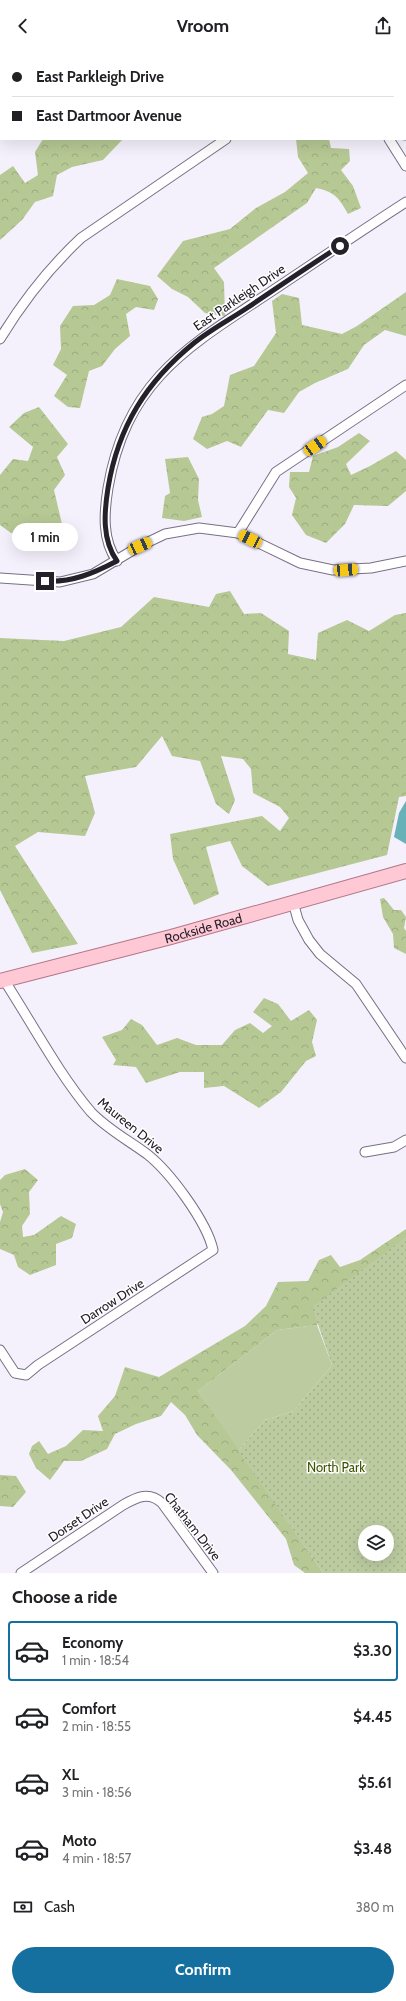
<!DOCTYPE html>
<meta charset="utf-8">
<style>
:root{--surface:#fff;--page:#f2f2f2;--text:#202124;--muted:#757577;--line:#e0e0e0;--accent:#16709f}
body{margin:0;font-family:Cabin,sans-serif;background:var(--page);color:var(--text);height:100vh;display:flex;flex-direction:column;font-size:15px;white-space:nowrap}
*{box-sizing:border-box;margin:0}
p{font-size:13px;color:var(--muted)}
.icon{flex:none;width:22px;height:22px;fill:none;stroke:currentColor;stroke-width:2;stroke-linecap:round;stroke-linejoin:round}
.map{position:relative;height:1521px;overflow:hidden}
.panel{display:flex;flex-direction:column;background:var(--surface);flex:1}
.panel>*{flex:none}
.guide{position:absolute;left:0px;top:0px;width:406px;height:88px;box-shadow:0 4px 16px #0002;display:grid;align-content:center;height:88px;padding:0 12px;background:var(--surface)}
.buttons{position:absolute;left:358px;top:1473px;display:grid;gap:8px}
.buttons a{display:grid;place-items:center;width:36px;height:36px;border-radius:50%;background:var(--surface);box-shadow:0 4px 16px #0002;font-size:20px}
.end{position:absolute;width:18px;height:18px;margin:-9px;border:5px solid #24212a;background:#fff;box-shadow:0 0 0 2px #fff}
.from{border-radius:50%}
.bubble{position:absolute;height:28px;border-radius:14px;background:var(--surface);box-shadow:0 4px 16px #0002;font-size:13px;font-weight:700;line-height:28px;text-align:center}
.car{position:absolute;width:12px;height:24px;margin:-12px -6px;border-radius:5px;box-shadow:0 0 3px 1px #0007;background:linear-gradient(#f5c518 24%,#345 0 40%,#f5c518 0 76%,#345 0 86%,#f5c518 0)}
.guide b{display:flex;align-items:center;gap:14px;height:38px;font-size:15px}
.guide b+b{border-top:1px solid var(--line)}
.guide i{width:10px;height:10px;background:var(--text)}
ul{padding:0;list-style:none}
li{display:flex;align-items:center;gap:12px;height:60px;margin:0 8px 6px;padding:0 4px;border:2px solid transparent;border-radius:4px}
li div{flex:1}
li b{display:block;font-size:15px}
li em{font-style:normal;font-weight:700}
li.active{border-color:var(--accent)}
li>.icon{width:36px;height:36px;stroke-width:1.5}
h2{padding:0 12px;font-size:18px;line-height:48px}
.pay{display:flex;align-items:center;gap:10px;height:44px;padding:0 12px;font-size:15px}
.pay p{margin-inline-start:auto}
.action{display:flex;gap:8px;margin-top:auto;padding:8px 12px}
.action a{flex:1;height:46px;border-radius:24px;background:var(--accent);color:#fff;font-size:16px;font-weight:700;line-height:46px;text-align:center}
header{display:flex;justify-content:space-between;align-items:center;height:52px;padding:0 12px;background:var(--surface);font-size:18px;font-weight:700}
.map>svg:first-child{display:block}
.grass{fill:#bccba0}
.forest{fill:url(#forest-crowns)}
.park{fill:url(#park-dots);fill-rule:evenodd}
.water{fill:#69b1b8}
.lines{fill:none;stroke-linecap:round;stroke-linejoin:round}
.street-casing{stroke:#786f86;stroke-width:11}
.primary-casing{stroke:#b27687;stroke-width:16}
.street{stroke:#fff;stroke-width:9}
.primary{stroke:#ffc8d5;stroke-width:14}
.route{stroke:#24212a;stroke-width:5}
.labels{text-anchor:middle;stroke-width:3;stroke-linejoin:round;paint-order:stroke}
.street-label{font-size:13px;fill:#24212a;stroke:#fff}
.park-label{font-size:13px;fill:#3f5200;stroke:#fff}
</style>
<header><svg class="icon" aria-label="back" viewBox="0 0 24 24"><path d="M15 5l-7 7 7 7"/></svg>Vroom<svg class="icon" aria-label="share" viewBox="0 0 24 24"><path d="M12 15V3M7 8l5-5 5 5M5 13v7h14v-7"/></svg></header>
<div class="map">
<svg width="406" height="1521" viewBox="0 0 406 1521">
<defs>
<pattern id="forest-crowns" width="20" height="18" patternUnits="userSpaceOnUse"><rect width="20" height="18" fill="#b6c894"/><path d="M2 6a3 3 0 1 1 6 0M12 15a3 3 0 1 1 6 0" fill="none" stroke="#9cac80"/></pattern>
<pattern id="park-dots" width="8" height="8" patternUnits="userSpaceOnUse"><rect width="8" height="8" fill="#bccba0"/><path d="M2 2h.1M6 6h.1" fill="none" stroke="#a1ae8a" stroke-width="1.8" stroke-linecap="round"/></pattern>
</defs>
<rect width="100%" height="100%" fill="#f5f1fc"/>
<path class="grass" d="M317,1273l15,40 -38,46 -29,9 -27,31 -40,-60 79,-61z"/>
<g class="forest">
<path d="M43,87h80l-20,21 -31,7 -15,8 -4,21 -18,6 -13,18 -22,20v-65l13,-9 12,17 13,-8 -3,-23z"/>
<path d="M296,87h33l2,9 18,1 1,12 -9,9 12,16 8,22 -13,6c-9,-16 -13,-22 -32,-26l-9,15 -93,65 10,14 1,34 -20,-3 -17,-16 -16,-8 -15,-13 26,-35 47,-12 26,-21 29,-16 23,-19 -10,-16z"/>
<path d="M117,227l33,7 8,13 -4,11 -18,-3 -10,7 4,22 -15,13 -13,17 -13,5 -9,37 -12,-1 -14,-11 13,-21 -14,-10 8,-16 -1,-23 13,-20 21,-1 16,-10z"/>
<path d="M406,240v44l-21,-6 -21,15 -16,24 -33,14 -16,9 -15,21 -16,-3 -27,37 -14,-6 -20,8 -14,-10 9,-22 10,-3 12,-8 6,-31 24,-9 22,-33 -4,-32 10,-7 17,4 3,27 40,9 15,-8z"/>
<path d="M39,355l29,37 -11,13 8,18 -11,15 8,34 -22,13 -29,-4 -11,-8v-50l13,-16 15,2 5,-14 -24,-20 15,-14z"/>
<path d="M359,381l11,8 -24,23 5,11 19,-9 26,-15 10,9v31l-18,15 -34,-1 -9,19 -19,19 -20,-8 -14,-20 4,-17 -7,-11 1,-15h19l4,-16 25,-9z"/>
<path d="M188,405l11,22 -1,21 4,17 -18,4 -22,-3 3,-22 5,-3 -5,-34z"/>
<path d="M230,539l14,23 17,-1 28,18 -1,23 28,6 2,-27 29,-13 22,11 26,-16 11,-2v183l-7,1 -12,58 -119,31 -26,-20 -12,-25 -24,6 13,47 -25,11 -21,-46 -3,-25 92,-18 18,15 9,-13 -9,-11 -27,-14 -2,-24 -8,-10 -22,-3 14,44 -6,14 -13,-10 -16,-43 -28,-5 -10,-20 -26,31 -51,9 10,37 -10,23 -47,-4 -23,14 63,98 -46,9 -32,-63v-252l64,3 57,-14 33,-30 55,10 7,-13z"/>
<path d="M384,846l10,12h7l5,7 -2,11 2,3v23l-12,-6 -1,-14 -10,-17 -3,-18z"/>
<path d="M264,946l14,6 13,17 18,-11 8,10 -5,22 4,14 -10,5 -25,31 -22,16 -35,-22 -20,2v-16h-24l-34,11 -10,-16 -23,-2 3,-5 -14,-23 20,-7 9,-11 11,6 15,20 20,-7 19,7h26l13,-15 15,-7 13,10 9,-7 -19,-14z"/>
<path d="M25,1117l13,11 -9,12 1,22 -8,12 1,11 11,-2 27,-19 15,8 -4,14 -16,6v21l-26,10 -12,-8 -4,-12 -14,-6v-27l3,-10 -3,-8v-24l5,-5z"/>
<path d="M406,1177v14l-78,55 -11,27 -40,5 -79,61 125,182h-18l-11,-8 -8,-26 -55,-69 -34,-35 -12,-20 -14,-13 -10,14 -25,8 -21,10 -8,15 -26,12h-17l-14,19 -14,-12 -7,-14 3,-8 7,-5 9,13 18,-8 17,-16 20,1 -5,-15 17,-20 10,-29 34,10 86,-51 21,-20 12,-24 30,-1 11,-21 12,-5 9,12 20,-7z"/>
<path d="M0,1423l16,1 10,16 -13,15 -13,-1z"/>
</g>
<path class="park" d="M406,1185v336h-83l-85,-122 27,-31 29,-9 38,-46 -20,-58zM365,1480h22v22h-22z"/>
<path class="water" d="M406,749v43l-12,-7 5,-24z"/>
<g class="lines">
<g class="street-casing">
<g id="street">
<path d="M333,0l1,1"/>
<path d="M80,1l1,-1"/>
<path d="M0,56l1,-1"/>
<path d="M405,83h1"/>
<path d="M389,87l17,27"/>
<path d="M0,287c23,-38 49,-71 81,-101l145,-99"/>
<path d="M238,481l38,-61 130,-87"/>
<path d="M117,509c-15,-21 -13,-48 -9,-73 18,-108 81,-142 164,-197 45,-30 89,-60 134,-89"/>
<path d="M0,526l60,4 33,-8 47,-28 25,-12 34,-6 39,5 62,30 33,7 38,-2 35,-7"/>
<path d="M293,850l5,18 11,20 11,14 36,30 50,74"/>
<path d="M365,1100l29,-5 12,-7"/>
<path d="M0,1298l15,23 11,2 12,-10 175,-115c-6,-28 -43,-78 -66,-96 -19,-14 -40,-25 -56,-42 -33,-39 -59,-89 -87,-132"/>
<path d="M21,1521l102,-68c14,-8 26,-14 39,-2l51,70"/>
</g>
</g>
<g class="primary-casing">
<g id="primary">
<path id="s1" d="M0,929l171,-44 235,-66"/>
</g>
</g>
<use href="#street" class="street"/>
<use href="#primary" class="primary"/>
</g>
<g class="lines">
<path class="route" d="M45,529c26,2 49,-8 72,-20 -15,-21 -13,-48 -9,-73 10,-61 38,-106 86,-145 16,-13 35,-23 53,-35 31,-21 62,-42 93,-62"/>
</g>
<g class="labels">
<g class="street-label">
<text transform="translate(239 245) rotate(-34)" y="5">East Parkleigh Drive</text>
<text dy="5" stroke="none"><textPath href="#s1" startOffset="210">Rockside Road</textPath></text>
<text transform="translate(131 1073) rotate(39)" y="5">Maureen Drive</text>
<text transform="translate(112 1249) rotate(-33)" y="5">Darrow Drive</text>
<text transform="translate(78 1467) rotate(-34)" y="5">Dorset Drive</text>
<text transform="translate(193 1474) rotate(52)" y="5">Chatham Drive</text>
</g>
<g class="park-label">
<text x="336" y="1420">North Park</text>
</g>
</g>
</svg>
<div class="buttons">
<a><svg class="icon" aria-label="layers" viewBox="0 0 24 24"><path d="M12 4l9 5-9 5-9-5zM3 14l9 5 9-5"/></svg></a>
</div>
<i class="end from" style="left:340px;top:194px"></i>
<i class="end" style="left:45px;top:529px"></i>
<div class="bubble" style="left:12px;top:471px;width:66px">1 min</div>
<i class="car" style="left:315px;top:394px;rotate:56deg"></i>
<i class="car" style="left:250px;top:487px;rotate:296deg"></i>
<i class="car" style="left:140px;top:494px;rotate:66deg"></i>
<i class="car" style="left:346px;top:518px;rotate:86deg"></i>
<div class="guide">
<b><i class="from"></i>East Parkleigh Drive</b>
<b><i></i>East Dartmoor Avenue</b>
</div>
</div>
<section class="panel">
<h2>Choose a ride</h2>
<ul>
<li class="active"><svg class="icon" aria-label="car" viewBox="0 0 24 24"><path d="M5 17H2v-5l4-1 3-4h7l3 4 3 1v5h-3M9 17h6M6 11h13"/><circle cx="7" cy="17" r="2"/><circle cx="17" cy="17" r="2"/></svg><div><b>Economy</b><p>1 min · 18:54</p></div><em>$3.30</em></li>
<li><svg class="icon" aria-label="car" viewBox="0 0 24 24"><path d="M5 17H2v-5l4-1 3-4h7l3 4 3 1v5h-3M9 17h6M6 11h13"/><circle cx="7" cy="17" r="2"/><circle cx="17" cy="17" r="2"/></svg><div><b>Comfort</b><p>2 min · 18:55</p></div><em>$4.45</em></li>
<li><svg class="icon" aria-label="car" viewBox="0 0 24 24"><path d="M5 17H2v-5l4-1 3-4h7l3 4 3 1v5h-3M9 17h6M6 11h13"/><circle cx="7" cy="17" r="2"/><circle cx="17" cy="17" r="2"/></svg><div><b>XL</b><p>3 min · 18:56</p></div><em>$5.61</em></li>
<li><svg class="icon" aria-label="car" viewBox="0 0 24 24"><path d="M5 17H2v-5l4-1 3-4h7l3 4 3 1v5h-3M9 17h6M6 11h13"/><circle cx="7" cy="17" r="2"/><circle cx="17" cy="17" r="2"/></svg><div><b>Moto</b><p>4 min · 18:57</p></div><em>$3.48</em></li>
</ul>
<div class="pay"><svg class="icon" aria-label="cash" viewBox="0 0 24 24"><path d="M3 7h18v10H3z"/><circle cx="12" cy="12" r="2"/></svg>Cash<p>380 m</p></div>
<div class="action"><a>Confirm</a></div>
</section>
